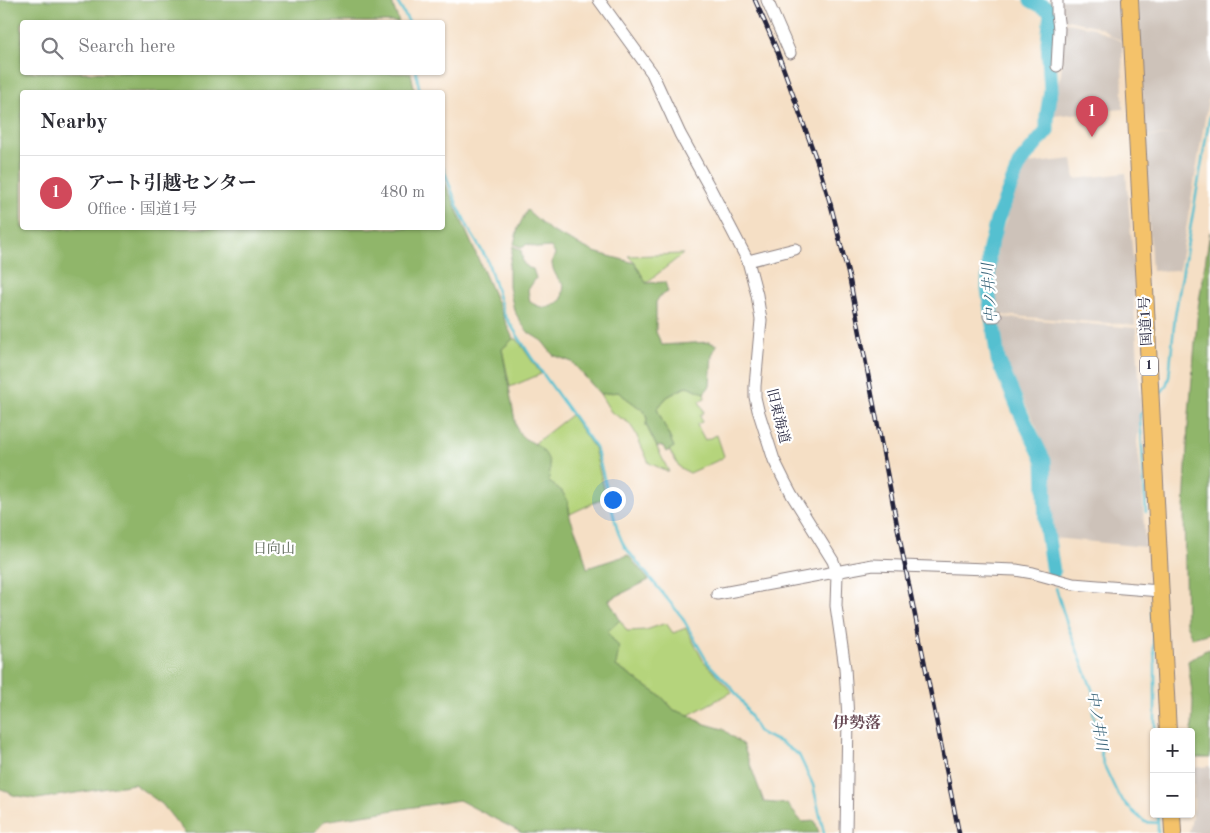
<!DOCTYPE html>
<meta charset="utf-8">
<style>
:root{--surface:#fff;--page:#f2f2f3;--text:#2b2b33;--muted:#7c7c81;--line:#e1e1e2;--accent:#d1495b}
body{margin:0;font-family:"Old Standard TT","Noto Serif JP",serif;background:var(--page);color:var(--text)}
.controls{position:absolute;right:15px;bottom:15px;display:grid;overflow:hidden;border-radius:5px;box-shadow:0 1px 4px #0004}
.controls button{width:45px;height:45px;display:grid;place-items:center;padding:0;border:0;border-bottom:1px solid var(--line);background:var(--surface);color:var(--text);font:25px sans-serif}
.you{position:absolute;left:612px;top:499px;width:18px;height:18px;margin:-12px;border:4px solid #fff;border-radius:50%;background:#1a73e8;box-shadow:0 0 0 8px #1a73e833}
.badge{display:grid;place-items:center;width:32px;height:32px;border-radius:50%;background:var(--accent);color:#fff;font-size:16px;font-weight:700}
.pin{position:absolute;translate:-50% -41px;filter:drop-shadow(0 1px 2px #0008)}
.pin::after{content:'';position:absolute;top:26px;width:18px;height:15px;background:inherit;clip-path:polygon(0 0,100% 0,50% 100%)}
.list{margin:0;padding:0;list-style:none}
h2{display:flex;justify-content:space-between;align-items:center;height:65px;margin:0;padding:0 20px;font-size:21px}
h2 small{font-size:16px;font-weight:400;color:var(--muted)}
.list li{display:grid;grid-template-columns:32px 1fr auto;gap:15px;align-items:center;box-sizing:border-box;height:75px;padding:0 20px;border-top:1px solid var(--line)}
.list b{display:block;font-size:19px;white-space:nowrap}
.list p{margin:0;font-size:16px;white-space:nowrap;color:var(--muted)}
.list em{font-size:16px;font-style:normal;color:var(--muted)}
.icon{flex:none;width:28px;height:28px;fill:none;stroke:currentColor;stroke-width:2;stroke-linecap:round;stroke-linejoin:round}
.map{position:relative;flex:none;width:1210px;height:833px;overflow:hidden}
.search{position:absolute;background:var(--surface);box-shadow:0 1px 4px #0004;left:20px;top:20px;width:425px;height:55px;display:flex;align-items:center;gap:12px;box-sizing:border-box;padding:0 18px;border-radius:5px;color:var(--muted);font-size:19px}
.panel{position:absolute;background:var(--surface);box-shadow:0 1px 4px #0004;left:20px;top:90px;width:425px;height:140px;border-radius:5px}
.map>svg:first-child{display:block}
</style>
<div class="map">
<svg width="1210" height="833" viewBox="0 0 1210 833">
<rect width="100%" height="100%" fill="#fff"/>
<filter id="ink" filterUnits="userSpaceOnUse"><feTurbulence type="fractalNoise" baseFrequency=".02" numOctaves="2"/><feDisplacementMap in="SourceGraphic" scale="10" xChannelSelector="R" yChannelSelector="G"/><feConvolveMatrix kernelMatrix="1 2 1 2 8 2 1 2 1" color-interpolation-filters="sRGB"/></filter>
<filter id="wash" filterUnits="userSpaceOnUse"><feTurbulence type="fractalNoise" baseFrequency=".0096" numOctaves="4" result="noise"/><feDisplacementMap in="SourceGraphic" scale="20" xChannelSelector="R" yChannelSelector="G"/><feGaussianBlur stdDeviation="1.12" result="paint"/><feColorMatrix in="noise" values="0 0 0 0 0 0 0 0 0 0 0 0 0 0 0 0 0 1.4 0 .05"/><feComposite in="paint" operator="in"/></filter>
<g filter="url(#wash)">
<rect width="100%" height="100%" fill="#f5dfc5"/>
<g fill="#cdc2b9">
<polygon points="1061,0 1121,0 1123,41 1111,36 1103,29 1095,26 1062,19"/>
<polygon points="1137,0 1210,0 1210,89 1179,270 1152,271 1144,137 1174,135 1145,136"/>
<polygon points="1064,22 1094,28 1122,42 1123,109 1053,116 1056,90 1061,74"/>
<polygon points="1072,159 1075,179 1126,173 1133,260 1135,325 1000,315 994,287 998,241 1007,218 1006,217 1020,175 1027,164"/>
<polygon points="1000,317 1136,328 1141,408 1137,442 1142,484 1145,547 1054,538 1051,466 1038,430 1007,365 1003,348"/>
<polygon points="1210,766 1210,833 1189,833 1194,807 1194,768"/>
</g>
<g fill="#b5d47b" stroke="#6c7b5b">
<polygon points="683,254 646,283 635,263 628,256"/>
<polygon points="513,339 517,339 541,374 510,387 502,349"/>
<polygon points="688,386 704,393 705,398 699,401 704,412 700,415 702,422 697,424 698,427 705,440 717,435 724,456 721,459 690,473 680,468 669,450 674,447 657,409 667,397"/>
<polygon points="618,392 645,412 647,419 646,425 669,472 649,463 635,432 629,423 611,412 600,394"/>
<polygon points="571,415 594,448 606,497 570,514 568,502 547,481 535,443"/>
<polygon points="620,620 627,631 646,630 666,623 673,633 686,628 703,660 732,692 689,715 674,710 662,697 616,666 606,632"/>
</g>
<g fill="#90b66b" stroke="#596c53">
<path d="M0,0H391L399,22H22V72L411,73L415,92H22V228H442L443,178L513,339L502,349L516,426C518,429 519,434 522,436C525,440 531,441 535,444C549,453 553,467 548,481L562,491L568,502L570,517L581,545L587,568L628,555L649,580L609,600L620,620L607,632L619,647L616,666L662,697L674,710L689,715L702,723L723,729L743,745L764,802L787,804L802,822L815,821L819,833H522L459,800L324,821L314,833H185L162,804L134,784L37,799L13,795L0,788Z"/>
<path d="M527,210L551,231L594,252L635,263L646,283L665,282L668,292L660,296L656,302V332L662,345L709,342L717,345L712,355L710,386L704,393L687,386L667,397L657,409L674,447L666,452L663,446L657,447L646,425L647,419L645,412L618,392L600,394L572,362L553,355L542,341L529,333L521,323L514,310L509,287V267L513,246L521,250L523,263L529,268L533,269L536,278L528,290L530,302C544,310 550,309 562,299L564,285C559,282 552,270 552,263C552,261 554,256 555,254L551,247L538,248L527,244L522,248L514,244L518,228Z"/>
<polygon points="1210,232 1210,633 1192,638 1186,624 1184,511 1188,426 1198,308"/>
<polygon points="1210,649 1210,758 1191,758 1193,701 1188,661 1204,651"/>
</g>
<g fill="none" stroke-linecap="round" stroke-linejoin="round">
<g stroke="#55c0d0" stroke-width="2.5">
<polyline points="396,0 409,22"/>
<polyline points="416,72 420,92"/>
<polyline points="442,165 457,205 471,233 487,259 504,314 531,357 596,448 618,532 624,546 682,617 708,663 731,687 743,703 758,731 764,735 780,742 799,755 813,785 824,833"/>
<polyline points="1157,398 1166,386 1169,377 1175,316 1210,115"/>
<polyline points="1143,411 1140,415 1146,512"/>
<polyline points="1056,588 1066,621 1095,697 1093,712 1103,763 1118,795 1131,810 1145,822 1158,823 1158,833"/>
<polyline points="1151,606 1155,666 1155,732"/>
<polyline points="1153,786 1154,783"/>
<polyline points="1153,800 1154,801"/>
<polyline points="1158,814 1158,823"/>
</g>
<polyline stroke="#55c0d0" stroke-width="15" points="1031,0 1048,9 1051,13 1048,42 1051,90 1047,116 1047,131 1020,163 997,220 989,252 988,289 998,360 1021,414 1044,461 1046,526 1053,572"/>
</g>
</g>
<g filter="url(#ink)">
<g fill="none" stroke-linecap="round" stroke-linejoin="round">
<defs>
<g id="minor">
<polyline points="599,0 652,73 680,134 711,190 748,261 757,295 761,320 755,386 755,397 758,410 774,460 784,480 792,495 833,561 837,573 836,606 845,668 848,718 846,833"/>
<polyline points="767,0 790,53"/>
<polyline points="1057,66 1059,29 1057,14 1057,0"/>
<polyline points="748,261 795,249"/>
<polyline points="989,316 996,316"/>
<polyline points="717,594 873,565 1016,570 1033,573 1073,584 1160,591"/>
</g>
<g id="highway">
<polyline points="1130,0 1168,732"/>
<polyline points="1172,814 1173,833"/>
</g>
</defs>
<use href="#minor" stroke="#8c8080" stroke-width="13"/>
<use href="#highway" stroke="#8c8080" stroke-width="18"/>
<use href="#minor" stroke="#fff" stroke-width="11"/>
<use href="#highway" stroke="#f4c26a" stroke-width="16"/>
<defs>
<polyline id="rail" points="755,0 776,48 818,164 831,206 850,281 905,566 959,833"/>
</defs>
<use href="#rail" stroke="#22223b" stroke-width="4.5"/>
<use href="#rail" stroke="#fff" stroke-width="2.5" stroke-dasharray="8" stroke-linecap="butt"/>
</g>
</g>
<g text-anchor="middle" dominant-baseline="central" stroke-width="4.5" stroke-linejoin="round" paint-order="stroke">
<rect fill="#fff" stroke="#646476" stroke-width="1" x="1140" y="356.5" width="18" height="19" rx="4"/>
<g font-size="12" font-weight="bold" fill="#22223b">
<text x="1149" y="366">1</text>
</g>
<g font-size="14" fill="#22223b" stroke="#fff">
<text transform="translate(1146 321) rotate(-93)">国道1号</text>
<text transform="translate(778 416) rotate(76)">旧東海道</text>
</g>
<g font-size="14" fill="#556051" stroke="#fff">
<text x="274" y="549">日向山</text>
</g>
<g font-size="15" font-style="italic" fill="#366177" stroke="#fff">
<text transform="translate(991 293) rotate(-94)">中ノ井川</text>
<text transform="translate(1096 721) rotate(81)">中ノ井川</text>
</g>
<g font-size="16" font-weight="bold" fill="#684b56" stroke="#fff">
<text x="857" y="724">伊勢落</text>
</g>
</g>
</svg>
<div class="controls">
<button>+</button>
<button>−</button>
</div>
<div class="you"></div>
<div class="pin badge" style="left:1092px;top:137px">1</div>
<div class="search"><svg class="icon" aria-label="search" viewBox="0 0 24 24"><circle cx="10" cy="10" r="6"/><path d="M15 15l6 6"/></svg>Search here</div>
<section class="panel">
<h2>Nearby<small></small></h2>
<ul class="list">
<li><span class="badge">1</span><div><b>アート引越センター</b><p>Office · 国道1号</p></div><em>480 m</em></li>
</ul>
</section>
</div>
